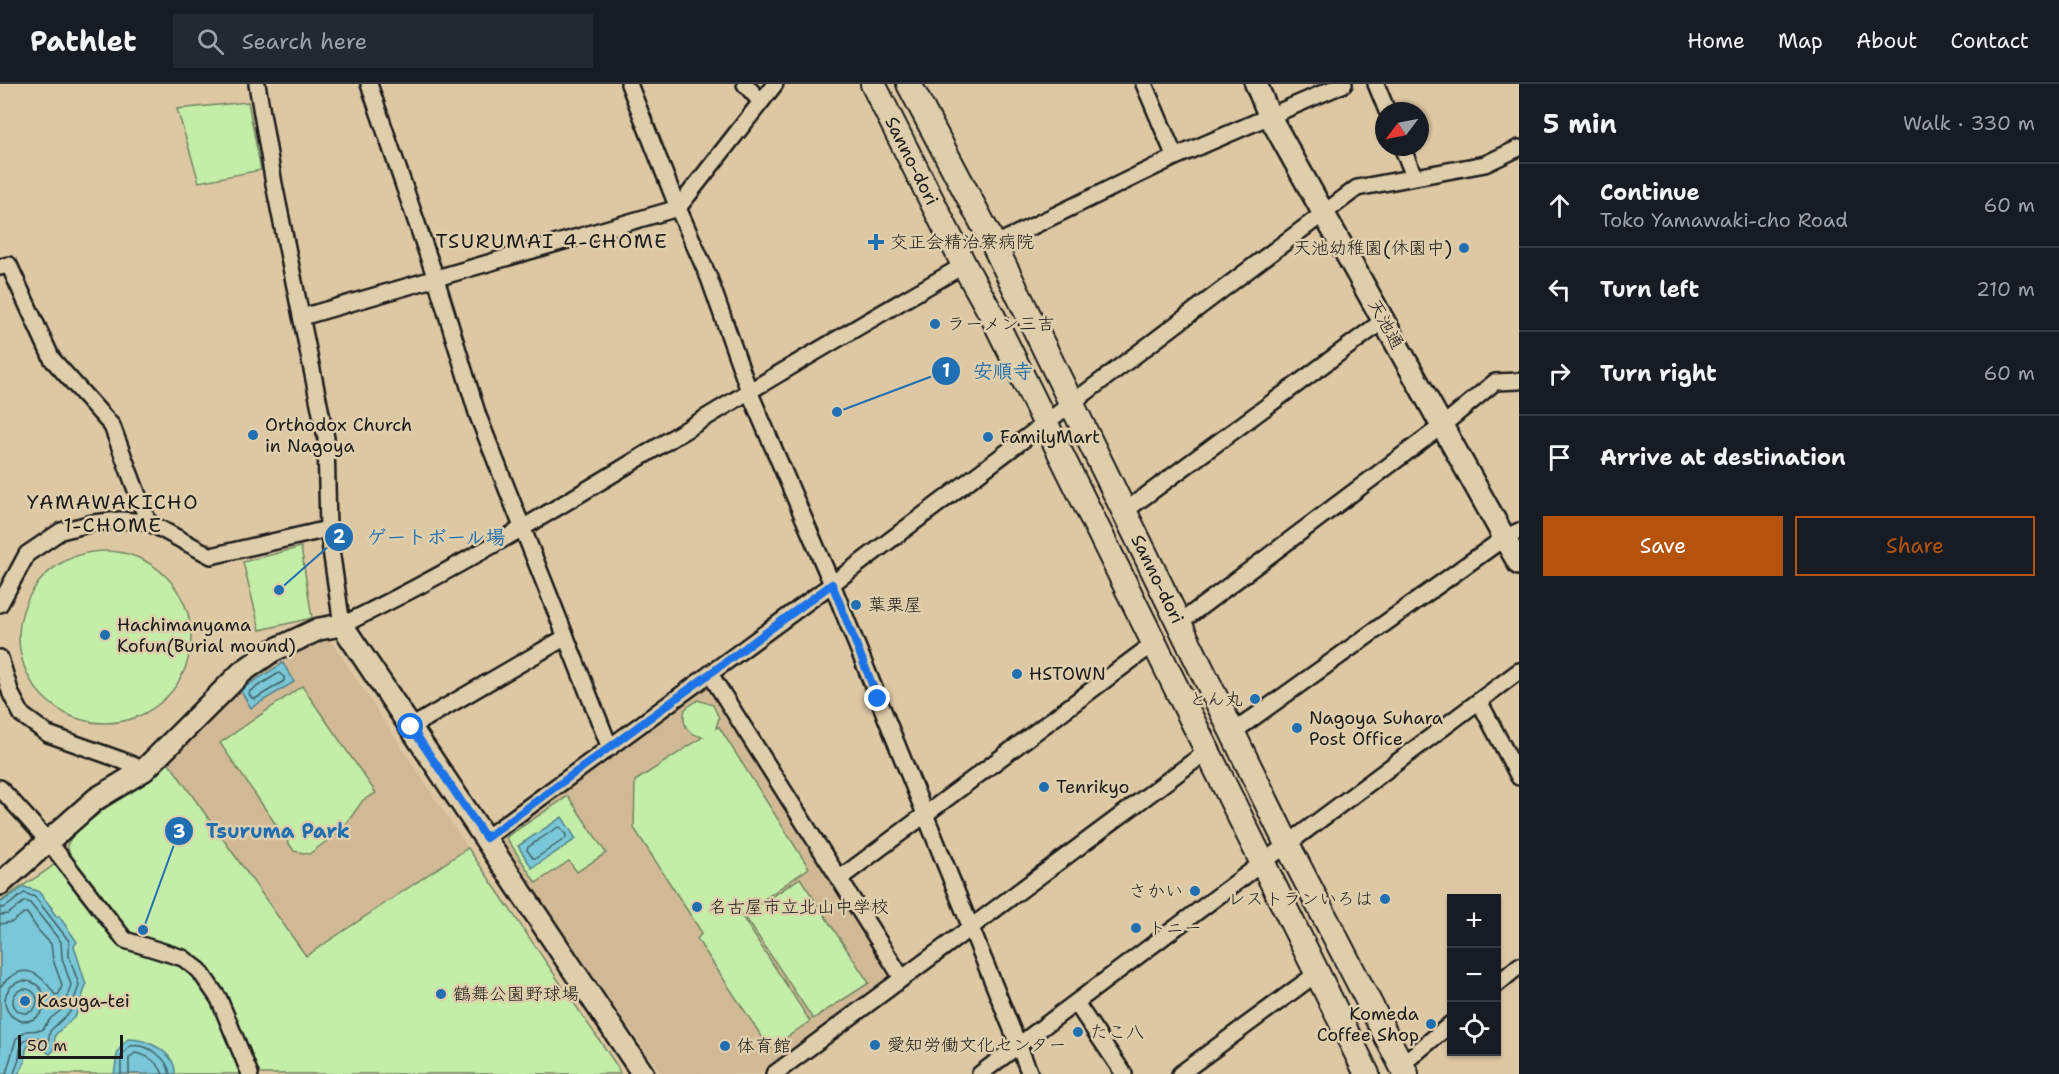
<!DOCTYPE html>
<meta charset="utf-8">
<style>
:root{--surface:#171b24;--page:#242831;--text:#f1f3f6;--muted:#9ea1a6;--line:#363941;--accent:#b45309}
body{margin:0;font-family:"Shantell Sans","Klee One",sans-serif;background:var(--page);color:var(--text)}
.controls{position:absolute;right:18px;bottom:18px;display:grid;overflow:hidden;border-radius:0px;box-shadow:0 2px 4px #0004}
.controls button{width:54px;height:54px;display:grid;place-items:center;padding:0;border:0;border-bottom:2px solid var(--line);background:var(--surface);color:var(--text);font:30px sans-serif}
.compass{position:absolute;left:1375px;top:18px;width:54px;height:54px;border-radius:50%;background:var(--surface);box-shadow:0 2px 4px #0004;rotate:238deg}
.scale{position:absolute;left:18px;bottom:15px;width:105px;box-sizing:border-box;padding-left:6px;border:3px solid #1c1c1c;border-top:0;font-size:16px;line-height:21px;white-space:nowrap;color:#1c1c1c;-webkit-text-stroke:4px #dfceab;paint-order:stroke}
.stop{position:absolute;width:18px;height:18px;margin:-14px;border:4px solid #1a73e8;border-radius:50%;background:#fff}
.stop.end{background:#1a73e8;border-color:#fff;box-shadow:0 2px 6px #0008}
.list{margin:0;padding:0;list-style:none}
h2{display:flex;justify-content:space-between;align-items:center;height:78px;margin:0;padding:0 24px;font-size:26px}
h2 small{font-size:20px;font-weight:400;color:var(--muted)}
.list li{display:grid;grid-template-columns:39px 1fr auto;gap:18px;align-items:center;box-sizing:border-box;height:84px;padding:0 24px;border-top:2px solid var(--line)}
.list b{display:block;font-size:22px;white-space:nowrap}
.list p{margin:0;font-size:20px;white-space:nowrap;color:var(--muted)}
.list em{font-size:20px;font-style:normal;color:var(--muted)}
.actions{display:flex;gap:12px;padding:18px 24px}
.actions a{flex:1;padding:14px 0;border:2px solid var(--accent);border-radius:0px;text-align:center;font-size:21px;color:var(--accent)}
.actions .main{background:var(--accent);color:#fff}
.icon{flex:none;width:33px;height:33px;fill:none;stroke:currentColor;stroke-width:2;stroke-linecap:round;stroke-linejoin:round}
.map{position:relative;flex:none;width:1519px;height:990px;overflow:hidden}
header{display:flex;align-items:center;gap:36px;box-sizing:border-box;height:84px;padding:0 30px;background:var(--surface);border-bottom:2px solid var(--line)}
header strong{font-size:28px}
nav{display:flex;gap:33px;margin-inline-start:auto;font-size:21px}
.search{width:420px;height:54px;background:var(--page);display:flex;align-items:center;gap:15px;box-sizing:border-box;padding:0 21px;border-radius:0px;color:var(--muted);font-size:22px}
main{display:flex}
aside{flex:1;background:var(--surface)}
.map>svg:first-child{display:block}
</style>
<header>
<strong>Pathlet</strong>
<div class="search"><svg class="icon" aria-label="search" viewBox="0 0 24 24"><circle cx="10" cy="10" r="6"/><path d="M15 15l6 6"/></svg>Search here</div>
<nav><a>Home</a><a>Map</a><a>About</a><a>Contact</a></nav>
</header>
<main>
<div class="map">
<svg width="1519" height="990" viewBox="0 0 1519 990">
<rect width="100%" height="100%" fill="#dec8a4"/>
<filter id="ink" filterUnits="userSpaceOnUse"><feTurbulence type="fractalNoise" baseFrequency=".0167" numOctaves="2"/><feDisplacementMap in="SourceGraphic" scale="12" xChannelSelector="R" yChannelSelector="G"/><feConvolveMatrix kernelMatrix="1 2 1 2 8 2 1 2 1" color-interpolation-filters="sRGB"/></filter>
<g filter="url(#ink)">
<g fill="#d2b996">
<polygon points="327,556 332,558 468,764 306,873 167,676 252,591 286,571"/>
<polygon points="707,605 893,892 759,990 661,990 498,754"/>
</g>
<g fill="#c4eda8" stroke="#708462" stroke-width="1.5">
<polygon points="248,18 261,86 199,98 177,25"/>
<polygon points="301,463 312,534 260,546 243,478"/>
<circle cx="105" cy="553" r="86"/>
<polygon points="302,602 376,709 363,716 342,746 309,770 294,767 220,659"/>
<path d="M698,616L713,621L719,634L716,644L719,643L809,784L741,831L810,937L770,965L697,855L702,849L634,744L635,697L703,653C687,650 681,641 685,625Z"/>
<path d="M167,676L306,872L468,764L617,982L620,990H0V818C22,800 49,789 69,767L67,761L74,749Z"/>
<polygon points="568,712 606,769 577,788 569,777 536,799 506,753"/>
<polygon points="800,794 869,899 813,935 744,831"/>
</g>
<g fill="#79c7d7" stroke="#54838c" stroke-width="1.5">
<polygon points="283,579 294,598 251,624 240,606"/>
<polygon points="562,733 576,755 532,784 518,762"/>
<path d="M24,803L38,807L52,824L51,825L57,833L59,832L77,858L74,862L86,901L76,931L55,951L54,966L50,970L36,960L31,959C24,965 26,969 25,977C24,981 21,986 18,990H0V819Z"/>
<path d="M128,955C147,955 176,968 175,990H114C118,973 113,969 128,955Z"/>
</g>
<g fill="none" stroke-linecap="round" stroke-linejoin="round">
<g stroke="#416067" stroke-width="1.5">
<polygon points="279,589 284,593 284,597 255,615 252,614 249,610 250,607"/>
<polygon points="558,743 561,744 566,751 566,754 536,774 533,774 527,766 528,763"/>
<path d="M0,824L6,823L24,809L35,813L69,857V872L79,901L70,928L50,947L48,959H45L38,954L31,953C20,958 20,964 19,975C18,980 15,985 14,990"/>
<polyline points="0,831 8,830 25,817 30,819 61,858 62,874 71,901 64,924 51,934 42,946 26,947 16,955 6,990"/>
<path d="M0,840L12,838L24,829H27L38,846L51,860L53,876L62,901L59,910L55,911C39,886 22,877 0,903"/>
<circle cx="25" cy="917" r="20"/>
<circle cx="25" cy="917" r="12"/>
<path d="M121,990V972L130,962C147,959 167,973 170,990"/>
<path d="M129,990V974L135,969C147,971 158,978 163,990"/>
</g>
<defs>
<g id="street">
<path d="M257,0L274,100L326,354L328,445L342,541C475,477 599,398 725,322C804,274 884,228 964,181"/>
<polyline points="369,0 436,195 478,332 610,664"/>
<polyline points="629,0 678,124 709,194 749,307 832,500 1030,990"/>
<polyline points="745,0 761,18"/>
<polyline points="1144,0 1175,73"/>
<polyline points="1376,0 1387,27"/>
<polyline points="1402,63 1414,92"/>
<polyline points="994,161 1175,73 1344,0"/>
<polyline points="0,183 9,181 52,275 112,342 148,438"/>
<polyline points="302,233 678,124 775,0"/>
<polyline points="1125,427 1384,236"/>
<polyline points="0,520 27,470 61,447 93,439 120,436 148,438 211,472 328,445"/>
<polyline points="1178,540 1443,341 1495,298 1519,297"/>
<polyline points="0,574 11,610 22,631 48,650 121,676 144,686"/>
<polyline points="710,590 902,894"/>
<polyline points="1479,617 1519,693"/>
<polyline points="411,643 566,553"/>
<polyline points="1232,649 1504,454 1519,447"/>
<polyline points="0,704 49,758 125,856 183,874 199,886 219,915 250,990"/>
<polyline points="486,754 832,500 1357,104 1485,80 1519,64"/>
<polyline points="839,795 1153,560"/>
<polyline points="1496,901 1519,882"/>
<polyline points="1076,919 1124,990"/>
<polyline points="1401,981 1452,939"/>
<polyline points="774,990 1206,668"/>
<polyline points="980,990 1519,587"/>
<polyline points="1180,990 1316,890"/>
</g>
<g id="secondary">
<polyline points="1256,0 1270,33 1519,480"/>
<polyline points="0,800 96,715 144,686 242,588 272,567 319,545 342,541 643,990"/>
</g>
<g id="primary">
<path id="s1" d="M873,0L964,181L993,233L1367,990"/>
<path id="s2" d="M909,0L994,161L1287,760L1406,990"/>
</g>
</defs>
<use href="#street" stroke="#1c1c1c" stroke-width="20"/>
<use href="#secondary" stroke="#1c1c1c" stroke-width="26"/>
<use href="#primary" stroke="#1c1c1c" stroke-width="28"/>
<use href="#street" stroke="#dfceab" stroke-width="15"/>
<use href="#secondary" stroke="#dfceab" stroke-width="21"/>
<use href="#primary" stroke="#dfceab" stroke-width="24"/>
</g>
</g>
<g fill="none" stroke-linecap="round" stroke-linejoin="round" filter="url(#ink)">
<polyline stroke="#1a73e8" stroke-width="8" points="411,643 486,754 832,500 878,615"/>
</g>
<g fill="#1f6fb2" stroke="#dfceab" stroke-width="2">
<path d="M873 149h6v6h6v6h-6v6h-6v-6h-6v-6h6z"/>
<circle cx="1464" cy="164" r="6"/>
<circle cx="935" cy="240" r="6"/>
<circle cx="253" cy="351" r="6"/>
<circle cx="988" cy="353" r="6"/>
<circle cx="856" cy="521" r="6"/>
<circle cx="105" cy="551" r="6"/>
<circle cx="1017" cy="590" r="6"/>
<circle cx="1255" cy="615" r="6"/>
<circle cx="1297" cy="644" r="6"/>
<circle cx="1044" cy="703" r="6"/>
<circle cx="1195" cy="807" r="6"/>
<circle cx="1385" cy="815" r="6"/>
<circle cx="697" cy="823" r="6"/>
<circle cx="1136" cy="844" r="6"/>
<circle cx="441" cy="910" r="6"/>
<circle cx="25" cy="917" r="6"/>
<circle cx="1431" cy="940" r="6"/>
<circle cx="1078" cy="948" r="6"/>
<circle cx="875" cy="961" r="6"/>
<circle cx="725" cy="962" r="6"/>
</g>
<g text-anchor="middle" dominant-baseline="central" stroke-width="5" stroke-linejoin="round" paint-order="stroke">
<g font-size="18" fill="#1c1c1c" stroke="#dfceab">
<text stroke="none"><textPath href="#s1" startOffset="86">Sanno-dori</textPath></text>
<text transform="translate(1386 240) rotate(61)">天池通</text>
<text stroke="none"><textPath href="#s2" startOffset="554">Sanno-dori</textPath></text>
</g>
<g font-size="18" fill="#1c1c1c" stroke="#dfceab" text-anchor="start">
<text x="890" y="158">交正会精治寮病院</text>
<text x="1452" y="164" text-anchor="end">天池幼稚園(休園中)</text>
<text x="947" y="240">ラーメン三吉</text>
<text x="265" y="341">Orthodox Church<tspan x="265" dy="21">in Nagoya</tspan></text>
<text x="1000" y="353">FamilyMart</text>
<text x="868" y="521">葉栗屋</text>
<text x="117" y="541">Hachimanyama<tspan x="117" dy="21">Kofun(Burial mound)</tspan></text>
<text x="1029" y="590">HSTOWN</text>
<text x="1243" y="615" text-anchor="end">とん丸</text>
<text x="1309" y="634">Nagoya Suhara<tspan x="1309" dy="21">Post Office</tspan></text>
<text x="1056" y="703">Tenrikyo</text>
<text x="1183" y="807" text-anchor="end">さかい</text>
<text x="1373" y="815" text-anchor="end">レストランいろは</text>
<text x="709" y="823">名古屋市立北山中学校</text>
<text x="1148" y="844">トニー</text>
<text x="453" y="910">鶴舞公園野球場</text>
<text x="37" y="917">Kasuga-tei</text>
<text x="1419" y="930" text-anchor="end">Komeda<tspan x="1419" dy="21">Coffee Shop</tspan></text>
<text x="1090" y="948">たこ八</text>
<text x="887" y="961">愛知労働文化センター</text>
<text x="737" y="962">体育館</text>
</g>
<g font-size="20" letter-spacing="1.5" fill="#1c1c1c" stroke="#dfceab">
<text x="552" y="157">TSURUMAI 4-CHOME</text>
<text x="113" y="418">YAMAWAKICHO<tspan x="113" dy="23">1-CHOME</tspan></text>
</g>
</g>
<path fill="none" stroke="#1f6fb2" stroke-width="2" d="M837 328L946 287M279 506L339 453M143 846L179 747"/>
<g fill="#1f6fb2" stroke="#dfceab" stroke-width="2">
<circle cx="837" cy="328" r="6"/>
<circle cx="279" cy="506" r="6"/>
<circle cx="143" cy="846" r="6"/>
<circle cx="946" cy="287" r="15"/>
<circle cx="339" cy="453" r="15"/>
<circle cx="179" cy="747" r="15"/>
</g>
<g font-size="18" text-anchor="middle" font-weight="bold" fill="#fff">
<text x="946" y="293">1</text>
<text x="339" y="459">2</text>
<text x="179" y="754">3</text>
</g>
<g font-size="20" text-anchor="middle" font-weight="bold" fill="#1f6fb2" stroke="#dfceab" stroke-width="5" stroke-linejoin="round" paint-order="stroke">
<text x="1003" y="294">安順寺</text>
<text x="436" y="460">ゲートボール場</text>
<text x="278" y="754">Tsuruma Park</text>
</g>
</svg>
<div class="controls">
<button>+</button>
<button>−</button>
<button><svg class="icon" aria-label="locate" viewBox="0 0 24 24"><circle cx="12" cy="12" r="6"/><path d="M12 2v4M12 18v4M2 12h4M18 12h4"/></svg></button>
</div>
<svg class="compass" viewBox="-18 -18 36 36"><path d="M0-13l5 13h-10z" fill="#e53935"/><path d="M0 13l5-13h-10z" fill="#9ea1a6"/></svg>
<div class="scale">50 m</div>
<div class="stop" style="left:411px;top:643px"></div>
<div class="stop end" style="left:878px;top:615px"></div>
</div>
<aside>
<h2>5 min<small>Walk · 330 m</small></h2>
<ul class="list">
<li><svg class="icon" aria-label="ahead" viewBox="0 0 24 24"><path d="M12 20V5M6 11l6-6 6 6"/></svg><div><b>Continue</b><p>Toko Yamawaki-cho Road</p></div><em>60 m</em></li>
<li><svg class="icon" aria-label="left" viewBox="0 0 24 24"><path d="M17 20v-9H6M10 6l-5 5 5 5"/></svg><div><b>Turn left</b></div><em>210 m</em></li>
<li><svg class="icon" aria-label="right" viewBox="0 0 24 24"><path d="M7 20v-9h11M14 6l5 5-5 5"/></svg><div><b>Turn right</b></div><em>60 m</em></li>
<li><svg class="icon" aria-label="arrive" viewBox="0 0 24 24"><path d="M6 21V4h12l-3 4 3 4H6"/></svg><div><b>Arrive at destination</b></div></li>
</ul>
<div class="actions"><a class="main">Save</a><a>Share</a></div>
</aside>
</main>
